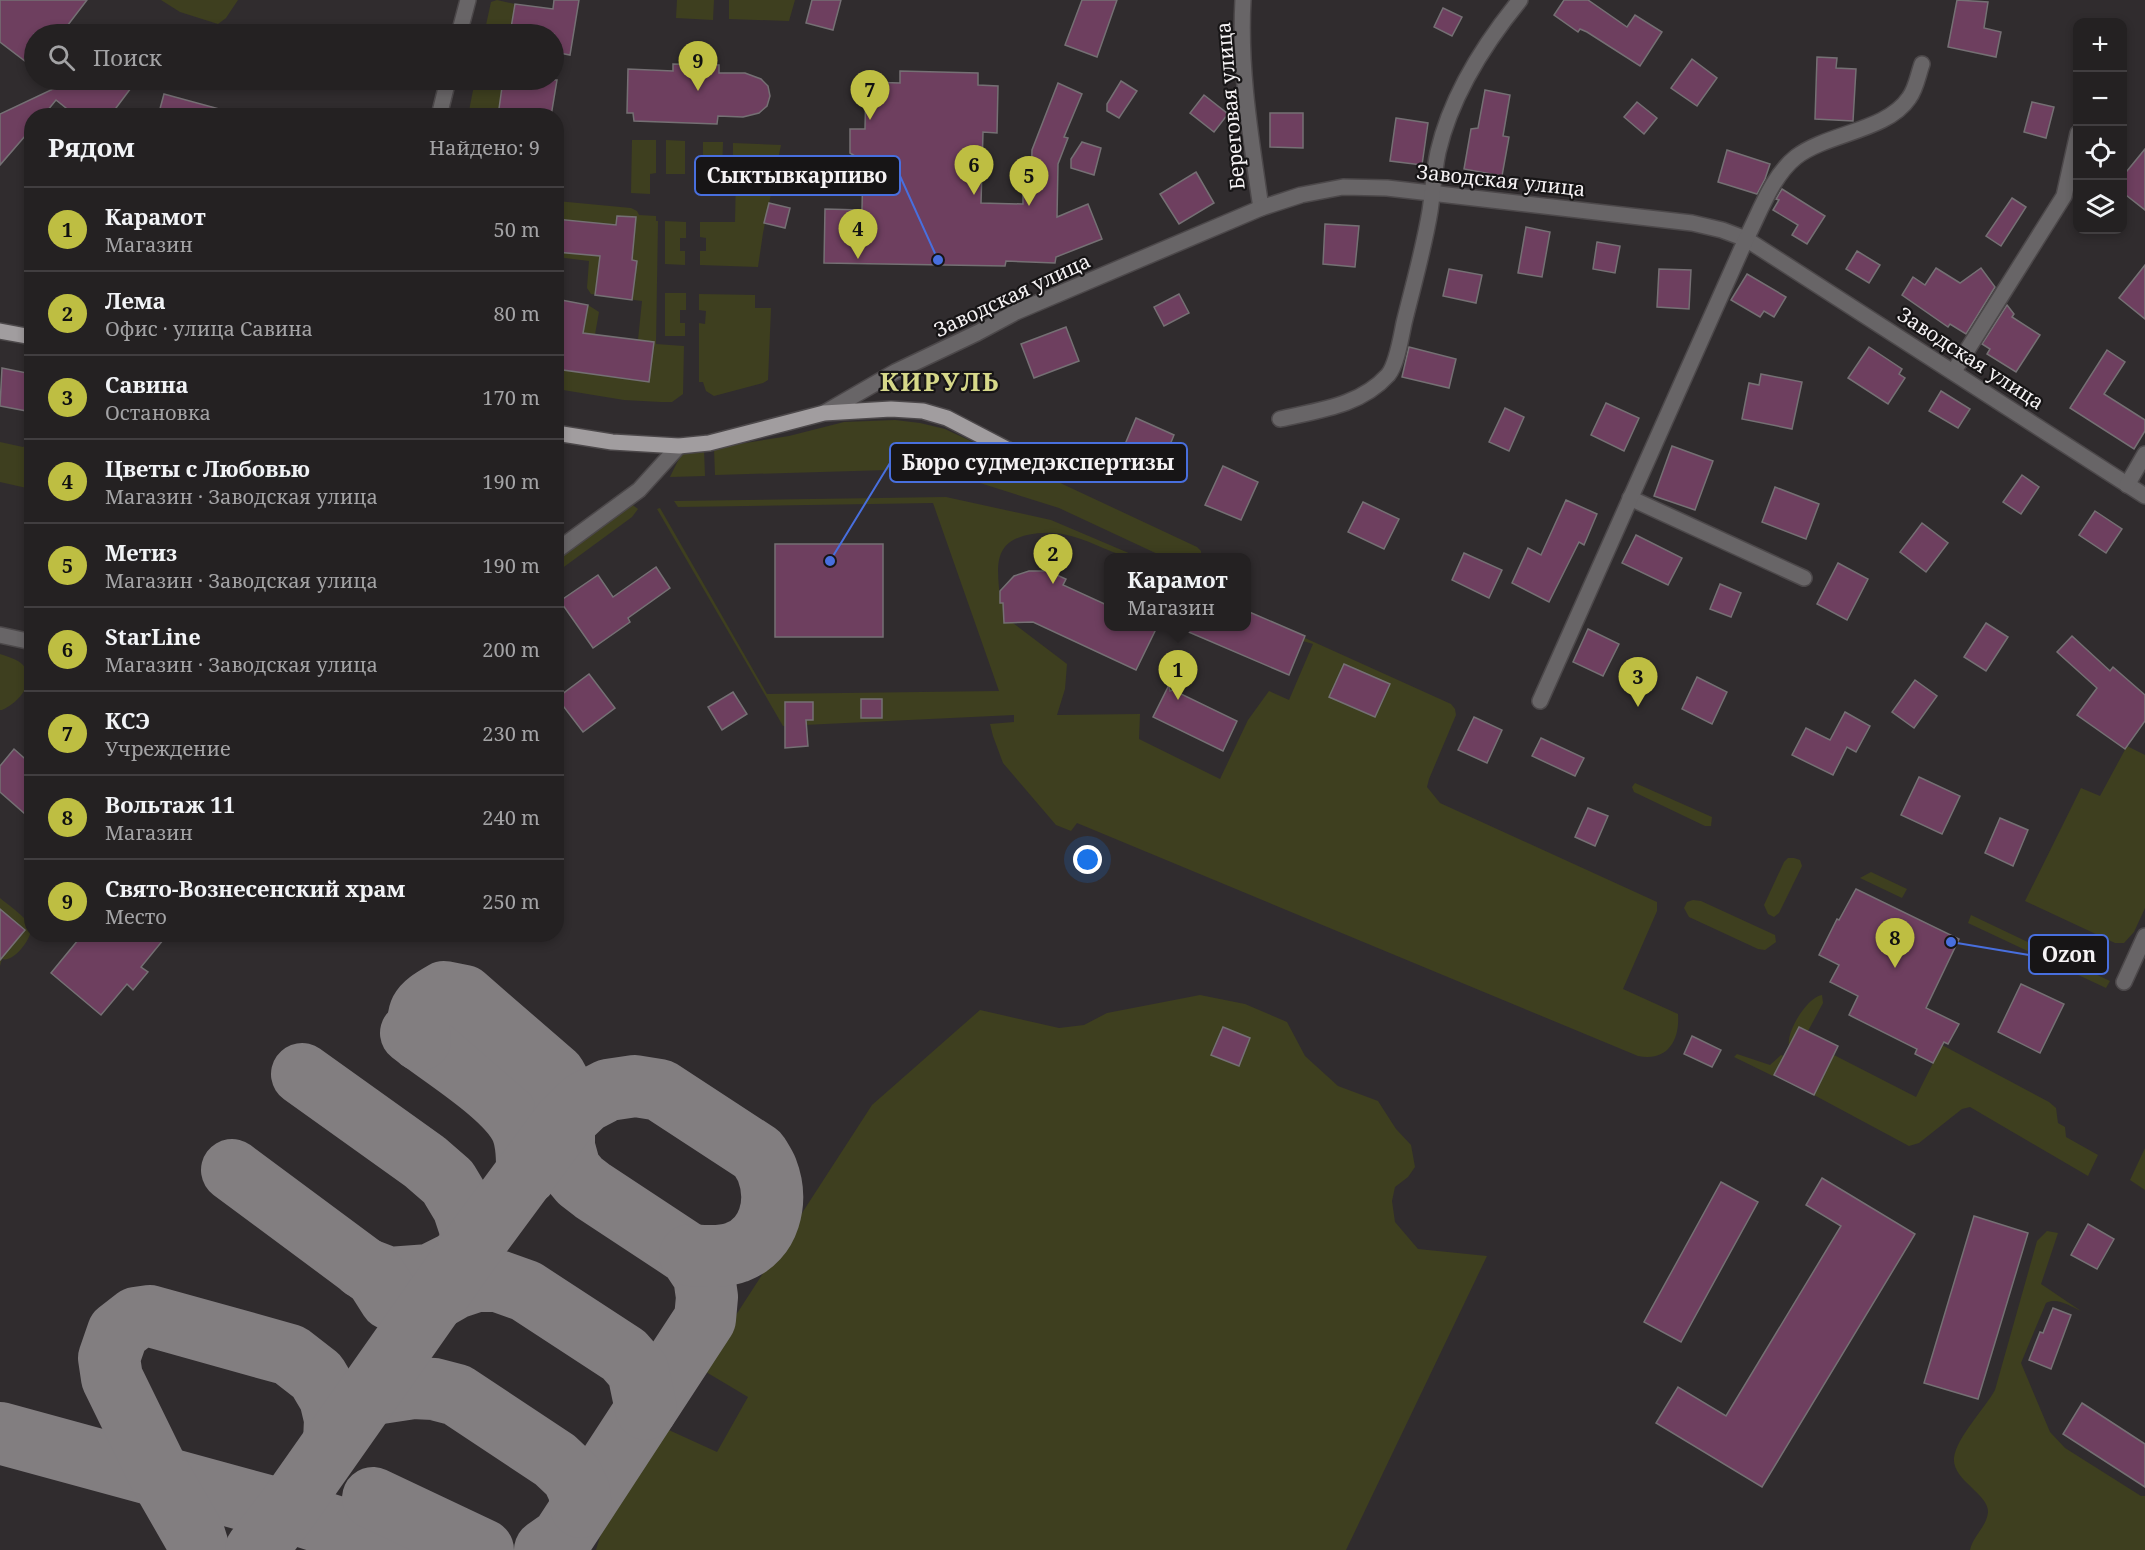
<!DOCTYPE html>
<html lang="ru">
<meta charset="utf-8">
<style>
:root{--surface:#242122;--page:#2c292a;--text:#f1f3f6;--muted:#a3a3a5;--line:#413e40;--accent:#bebe42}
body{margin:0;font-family:"Noto Serif",serif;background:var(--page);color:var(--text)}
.controls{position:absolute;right:18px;top:18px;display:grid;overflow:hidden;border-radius:12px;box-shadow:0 3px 9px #0003}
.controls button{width:54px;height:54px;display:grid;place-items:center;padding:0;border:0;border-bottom:2px solid var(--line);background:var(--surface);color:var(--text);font:30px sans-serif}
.you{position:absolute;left:1088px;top:860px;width:21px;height:21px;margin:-15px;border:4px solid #fff;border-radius:50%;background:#1a73e8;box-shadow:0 0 0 9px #1a73e833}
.badge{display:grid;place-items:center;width:39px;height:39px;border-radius:50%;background:var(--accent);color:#111;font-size:20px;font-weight:700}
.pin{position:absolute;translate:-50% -50px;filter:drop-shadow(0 2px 3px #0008)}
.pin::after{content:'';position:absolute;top:32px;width:21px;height:18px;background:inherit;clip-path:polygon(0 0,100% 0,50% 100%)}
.popup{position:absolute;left:1104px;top:553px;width:147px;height:78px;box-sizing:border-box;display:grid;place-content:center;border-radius:12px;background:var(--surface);filter:drop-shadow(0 2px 4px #0005);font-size:20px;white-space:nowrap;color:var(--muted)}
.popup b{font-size:22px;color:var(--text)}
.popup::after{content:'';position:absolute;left:50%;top:100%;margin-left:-12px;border:12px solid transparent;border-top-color:var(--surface)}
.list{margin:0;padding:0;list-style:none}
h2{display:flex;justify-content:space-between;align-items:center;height:78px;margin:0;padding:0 24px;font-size:26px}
h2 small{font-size:20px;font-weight:400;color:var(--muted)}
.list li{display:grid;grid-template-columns:39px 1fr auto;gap:18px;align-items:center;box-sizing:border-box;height:84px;padding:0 24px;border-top:2px solid var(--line)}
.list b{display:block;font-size:22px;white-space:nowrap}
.list p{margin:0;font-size:20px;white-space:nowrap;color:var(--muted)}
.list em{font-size:20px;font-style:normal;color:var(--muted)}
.icon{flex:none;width:33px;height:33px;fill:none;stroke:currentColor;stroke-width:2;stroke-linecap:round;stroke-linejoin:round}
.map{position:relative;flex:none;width:2145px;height:1550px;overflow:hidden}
.search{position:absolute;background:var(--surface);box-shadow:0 3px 9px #0003;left:24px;top:24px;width:540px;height:66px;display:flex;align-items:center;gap:15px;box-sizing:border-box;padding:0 21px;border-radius:33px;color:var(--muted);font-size:22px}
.panel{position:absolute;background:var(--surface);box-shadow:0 3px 9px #0003;left:24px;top:108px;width:540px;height:834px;border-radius:24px}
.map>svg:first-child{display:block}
</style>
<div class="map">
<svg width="2145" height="1550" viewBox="0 0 2145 1550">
<rect width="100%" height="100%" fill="#302c2e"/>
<g fill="#3e3f1f">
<polygon points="161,0 238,0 226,18 218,24 180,12"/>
<polygon points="497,0 515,4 510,34 484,34 491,2"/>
<polygon points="677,0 714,0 713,20 676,18"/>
<polygon points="729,0 795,0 789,21 729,19"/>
<polygon points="475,80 503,80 498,115 468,116"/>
<polygon points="632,140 656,140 656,173 650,174 650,194 631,193"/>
<polygon points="666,140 685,141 685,174 666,174"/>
<polygon points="703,142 723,142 722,175 703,175"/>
<polygon points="733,143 781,145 763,233 758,267 700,265 700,251 706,251 706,238 700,237 700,222 735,222 736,175 733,175"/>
<polygon points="557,201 631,208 637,211 639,215 656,216 656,221 658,221 656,344 684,346 683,394 672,402 661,402 624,400 557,389 556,369 576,372 588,305 599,312 591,357 609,362 607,376 649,382 654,343 638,340 642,301 591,294 587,288 589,261 557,257"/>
<polygon points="665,221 686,222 686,238 680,238 680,251 685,251 685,265 665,264"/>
<polygon points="665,293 686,293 686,310 680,310 680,323 685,323 685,336 665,336"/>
<polygon points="699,294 755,295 755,308 771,308 768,380 763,383 714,396 706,391 703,382 699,382 699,323 705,324 706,311 699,310"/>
<polygon points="895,420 920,423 945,429 1197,547 1201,551 1201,556 1164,557 1059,508 964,478 922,469 715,475 714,448 789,436 844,422"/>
<polygon points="0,442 23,447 31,442 31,489 0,482"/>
<path d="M704,449L705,476L670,477C681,456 679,451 704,449Z"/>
<path d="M946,497L1051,520L1138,557C1124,557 1115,553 1103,548C1076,536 1056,529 1027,535C989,544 999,573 1000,603H1003L1004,623H1013L1067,664L1065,689L1057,715L1140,714L1139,739L1220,779L1248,720L1269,691L1289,700L1313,644L1303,641L1305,638L1451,704L1455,709L1456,715L1429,779L1427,787L1440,803L1657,902V911L1623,989L1678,1014C1680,1041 1667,1062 1638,1056L1077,823L1071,831L1056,825L1003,763L993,736L990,724L1014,722V715L783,726L657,509L660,508L767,694L999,691L933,503L678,507L674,501Z"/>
<polygon points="630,503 638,509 632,517 557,572 556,558"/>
<path d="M0,654C6,656 13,658 18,661C42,677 19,703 2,710H0Z"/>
<polygon points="2127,746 2145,755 2145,908 2134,932 2124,943 2115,943 2025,901 2081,788 2100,796"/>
<polygon points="1635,783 1712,817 1711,826 1705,826 1634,792 1632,787"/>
<polygon points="1788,858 1794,858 1800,860 1802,866 1779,913 1774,917 1768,914 1764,905 1784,862"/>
<polygon points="1871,872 1907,889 1902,898 1860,878"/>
<path d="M0,898C7,904 29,919 31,928C32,939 13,963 2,959L0,966Z"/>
<polygon points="1693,900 1701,901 1775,935 1776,942 1765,950 1758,949 1689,917 1684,908 1687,902"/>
<polygon points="1971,915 2110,981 2106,988 1968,923"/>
<path d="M1200,995L1245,1004L1287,1022L1305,1056L1338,1086L1378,1101L1396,1129L1411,1145L1415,1167L1408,1177L1395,1187L1392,1201L1395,1222L1418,1249L1487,1256L1346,1550H596C607,1509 639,1464 660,1426L717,1452L748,1397L701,1369L872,1105L980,1010L1059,1028L1084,1025L1107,1013Z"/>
<path d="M1822,995L1823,1003L1808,1031L1799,1027L1789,1046C1786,1032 1807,997 1822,995Z"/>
<polygon points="1942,1045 2049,1102 2056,1108 2058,1123 2065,1127 2066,1137 2098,1155 2088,1176 1970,1107 1962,1109 1919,1143 1909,1146 1814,1095 1834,1055 1916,1097"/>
<polygon points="1737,1054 1770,1065 1781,1055 1784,1056 1773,1076 1734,1057"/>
<polygon points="2145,1148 2145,1190 2130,1180"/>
<path d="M2047,1231L2058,1233L2041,1284L2081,1311C2070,1306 2057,1297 2046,1303L2021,1363L2050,1432L2065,1448L2141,1496H2145V1550H1970C1973,1536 1987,1526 1988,1512C1989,1494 1952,1480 1954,1458C1956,1438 1986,1407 1995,1390L2037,1241Z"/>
</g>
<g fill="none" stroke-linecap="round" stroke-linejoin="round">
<g stroke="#827e80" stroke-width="62">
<path d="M411,1033C441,1056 501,1093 519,1124C528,1139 527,1157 527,1174"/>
<path d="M420,1040C416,1010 418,1007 444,992L464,996L555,1075L566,1095L564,1122V1147L570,1169L580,1181L593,1191L690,1255L704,1276L707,1297L705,1319L562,1538L545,1550"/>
<polyline points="302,1074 425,1162 448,1182 463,1207 470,1228 471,1248 456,1262 430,1275 389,1278 363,1268"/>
<polyline points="232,1170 376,1277 390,1299"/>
<polyline points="434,1300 455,1288 476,1281 498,1281 526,1291 624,1355 638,1371 646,1409"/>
<polyline points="367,1395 413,1388 434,1389 457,1395 555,1460 572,1476 579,1491 581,1507"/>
<polyline points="0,1433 286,1511 409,1550"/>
<polyline points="373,1498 483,1550"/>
<polyline points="199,1550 195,1537 160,1476 112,1378 109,1358 118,1332 136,1318 150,1316 290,1355 317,1376 330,1398 335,1419 334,1442"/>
<path d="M256,1550L286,1511L471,1248L564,1122L585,1102L608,1090L635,1086L660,1090L758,1154C761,1159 765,1165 767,1170C779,1201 770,1240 737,1252C722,1258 706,1256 690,1255"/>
</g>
</g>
<g fill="#6e3f5f" stroke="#757074" stroke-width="1.5">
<polygon points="0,0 87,0 61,34 34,34 34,68 0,42"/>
<polygon points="554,0 579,0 570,55 554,52 554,34 510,34 515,4 553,9"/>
<polygon points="812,0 841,0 833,30 806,23"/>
<polygon points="1082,0 1117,0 1097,57 1065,45"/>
<polygon points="1564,0 1588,0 1627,27 1635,15 1662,32 1640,66 1587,32 1580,29 1578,32 1554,15"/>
<polygon points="1957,0 1988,2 1984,28 2001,32 1996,57 1948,47"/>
<polygon points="1443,8 1462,17 1452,36 1434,27"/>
<polygon points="1817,57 1837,58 1836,68 1856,69 1853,121 1815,119"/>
<polygon points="1692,59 1717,78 1697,106 1671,88"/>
<polygon points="673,64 719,65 719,73 745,73 761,79 768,86 770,96 767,106 759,113 743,117 718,116 717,124 634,121 633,113 627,113 628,69 673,71"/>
<polygon points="900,71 978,73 978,85 998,86 997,133 983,132 981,203 1023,204 1023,186 1031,187 1032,150 1058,83 1082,94 1064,137 1068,138 1058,164 1057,217 1088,204 1102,239 1056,257 1055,263 1006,261 1005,266 824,263 825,209 862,210 863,161 850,153 850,129 865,129 866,82 900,83"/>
<polygon points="72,80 137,80 110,116 76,116 56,100 43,116 32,116 32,128 0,165 0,114"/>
<polygon points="503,80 557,80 551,116 498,116"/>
<polygon points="1121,81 1137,91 1119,118 1107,111 1107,104"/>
<polygon points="1485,90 1510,95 1503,136 1509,137 1502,176 1464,169 1471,129 1478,128"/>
<polygon points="164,94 223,110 222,116 158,116"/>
<polygon points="1204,95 1228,114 1214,132 1190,113"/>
<polygon points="1637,102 1657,118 1644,134 1624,117"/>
<polygon points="2032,102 2054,107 2046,138 2024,132"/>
<polygon points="1270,113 1303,113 1303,148 1270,147"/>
<polygon points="1396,118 1428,123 1422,165 1390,161"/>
<polygon points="1082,142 1101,148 1094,175 1071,168 1071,159"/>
<polygon points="2145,149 2145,210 2122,192 2122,177"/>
<polygon points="1727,150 1770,164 1765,179 1757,194 1718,182"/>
<polygon points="1196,172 1214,203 1179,224 1160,194"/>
<polygon points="1782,189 1825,216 1807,244 1792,235 1798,225 1773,210 1779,200 1776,199"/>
<polygon points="2012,198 2026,207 2001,246 1986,236"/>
<polygon points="769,203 790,208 785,228 764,223"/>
<polygon points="617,216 636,217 632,260 637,261 632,300 595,295 600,256 556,252 556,219 616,225"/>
<polygon points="1325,224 1359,226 1355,267 1323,264"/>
<polygon points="1526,227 1550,232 1542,277 1518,273"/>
<polygon points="1597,242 1620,246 1615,273 1593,269"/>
<polygon points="1857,251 1880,265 1869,283 1846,269"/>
<polygon points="2145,265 2145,319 2119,298"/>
<polygon points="1936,268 1960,283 1981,268 1995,287 1966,334 1950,324 1948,327 1902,295 1913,277 1925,285"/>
<polygon points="1449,269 1482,275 1476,303 1443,296"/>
<polygon points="1659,269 1691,270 1689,309 1657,307"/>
<polygon points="1747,274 1786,297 1774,317 1764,311 1760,317 1731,300"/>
<polygon points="1179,294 1189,313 1164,326 1154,307"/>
<polygon points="556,299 588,305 583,333 654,342 649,382 556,369"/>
<polygon points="2007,305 2014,314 2012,317 2040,335 2016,372 1987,354 1990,349 1982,344"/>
<polygon points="1066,327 1079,361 1034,378 1021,344"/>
<polygon points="1409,347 1456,359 1449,388 1402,377"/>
<polygon points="1869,347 1902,369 1899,374 1905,378 1888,404 1848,378"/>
<polygon points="2107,350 2125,362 2104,394 2145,420 2145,431 2134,449 2070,408"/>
<polygon points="2,368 32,374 32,412 0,406"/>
<polygon points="1761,374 1802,382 1792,429 1742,419 1749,383 1759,385"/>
<polygon points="1941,391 1970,409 1958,428 1929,411"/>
<polygon points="1606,403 1639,418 1624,451 1591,435"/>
<polygon points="1505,408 1524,417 1509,451 1489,442"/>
<polygon points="1136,418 1174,435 1157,477 1118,461"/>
<polygon points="1672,446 1713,461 1695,510 1654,496"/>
<polygon points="1223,466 1258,482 1241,520 1205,505"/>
<polygon points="2022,475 2039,487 2021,514 2003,502"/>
<polygon points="1775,487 1819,504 1806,539 1762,522"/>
<polygon points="1566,500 1597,514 1584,545 1579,542 1549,602 1512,583 1528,548 1541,555"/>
<polygon points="1363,502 1399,519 1384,549 1348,532"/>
<polygon points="2095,511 2122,529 2106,553 2079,535"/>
<polygon points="1922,523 1948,543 1926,572 1900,552"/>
<polygon points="1636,535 1682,558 1668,585 1622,563"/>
<rect x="775" y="544" width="108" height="93"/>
<polygon points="1464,553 1502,570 1489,598 1452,580"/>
<polygon points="1838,563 1868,579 1847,620 1817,604"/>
<polygon points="656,567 670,588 628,618 630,622 593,648 560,601 598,575 613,597"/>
<polygon points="1029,571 1048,571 1066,579 1063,585 1109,606 1109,627 1157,627 1136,670 1033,622 1004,623 1003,603 1000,603 1000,591 1014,576"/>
<polygon points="1720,584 1741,593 1731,617 1710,609"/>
<polygon points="1247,611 1305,636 1289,675 1177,627 1247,627"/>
<polygon points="1986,623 2008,637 1986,671 1964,657"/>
<polygon points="1588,629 1619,644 1603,676 1573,662"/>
<polygon points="2072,636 2110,671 2113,667 2145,695 2145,721 2125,749 2077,715 2097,688 2057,652"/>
<polygon points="1344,664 1390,684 1375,717 1329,697"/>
<polygon points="589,674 615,708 583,732 557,698"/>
<polygon points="1697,677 1727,692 1712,724 1682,709"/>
<polygon points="1915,680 1937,696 1914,728 1892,712"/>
<polygon points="1169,685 1170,691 1173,690 1237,721 1223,751 1153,717"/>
<polygon points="733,692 747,714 722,730 708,707"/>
<rect x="861" y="699" width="21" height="19"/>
<polygon points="785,702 813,702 813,720 806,720 808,746 785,748"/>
<polygon points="1845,712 1870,726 1856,752 1847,747 1833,775 1792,755 1806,728 1830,740"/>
<polygon points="1474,717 1502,730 1487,763 1458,750"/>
<polygon points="1541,738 1584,758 1575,776 1532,756"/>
<polygon points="14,749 32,765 32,820 0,792 0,766"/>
<polygon points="1919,777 1960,796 1942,834 1901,815"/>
<polygon points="1588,808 1608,816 1595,846 1575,837"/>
<polygon points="2000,818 2028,830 2013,866 1985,853"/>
<polygon points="1856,889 1959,939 1926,1008 1959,1024 1948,1044 1944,1042 1933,1063 1915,1054 1917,1049 1849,1015 1858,996 1830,982 1839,965 1819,955 1837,919 1839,920"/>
<polygon points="0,909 25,930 0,960"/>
<polygon points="83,934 168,934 141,967 148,972 133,990 127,984 101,1015 51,973"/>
<polygon points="2021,984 2064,1004 2040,1053 1998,1032"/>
<polygon points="1223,1027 1250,1038 1239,1066 1211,1055"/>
<polygon points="1799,1027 1838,1046 1814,1095 1774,1075"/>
<polygon points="1692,1036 1721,1050 1712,1067 1684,1054"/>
<polygon points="1822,1178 1915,1234 1762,1487 1656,1423 1678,1387 1726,1416 1841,1226 1806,1205"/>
<polygon points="1721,1182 1758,1202 1681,1342 1644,1322"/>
<polygon points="1974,1216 2028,1233 1978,1399 1924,1383"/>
<polygon points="2088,1224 2114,1239 2097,1269 2071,1255"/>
<polygon points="2053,1308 2071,1315 2051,1369 2029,1360 2040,1332 2043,1333"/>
<polygon points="2082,1403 2145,1444 2145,1487 2063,1434"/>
</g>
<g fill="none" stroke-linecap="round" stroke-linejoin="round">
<defs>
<g id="minor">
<path d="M1243,0C1239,69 1251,139 1261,208"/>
<polyline points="459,34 468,0"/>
<polyline points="439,116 448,80"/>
<polyline points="1954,371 2064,196 2078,133"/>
<polyline points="824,413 895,372 977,333 1016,312 1261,208 1301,195 1343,187 1387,188 1692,223 1722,230 1746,239 2145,496"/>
<path d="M1280,419C1319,410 1360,406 1388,375C1397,364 1401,337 1404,323C1413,286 1424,248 1430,211C1433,191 1434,171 1438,152C1451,96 1484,44 1520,0"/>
<polyline points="2127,485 2145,454"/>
<polyline points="1630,498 1804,578"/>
<polyline points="556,551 639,490 679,446"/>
<polyline points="0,635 32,642"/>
<path d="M1540,701L1746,239C1760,212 1772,176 1796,157C1827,133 1887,131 1909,98C1916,89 1918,75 1922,64"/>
<polyline points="2124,982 2145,936"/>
</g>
<g id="major">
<polyline points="0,331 32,337"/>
<polyline points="556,433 612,442 679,446 709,443 824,413 891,409 923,411 947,418 1047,470"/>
</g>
</defs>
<use href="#minor" stroke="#4c484a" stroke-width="18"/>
<use href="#major" stroke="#4c484a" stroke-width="18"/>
<use href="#minor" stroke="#686567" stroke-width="15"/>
<use href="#major" stroke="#a19d9f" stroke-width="15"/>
</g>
<g text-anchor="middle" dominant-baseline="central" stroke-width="4.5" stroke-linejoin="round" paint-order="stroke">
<g font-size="20" fill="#f5f2f4" stroke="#171516">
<text transform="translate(1230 106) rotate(-95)">Береговая улица</text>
<text transform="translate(1501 180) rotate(6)">Заводская улица</text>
<text transform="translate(1012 295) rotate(-25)">Заводская улица</text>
<text transform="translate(1971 358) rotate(33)">Заводская улица</text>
</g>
<g font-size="26" font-weight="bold" letter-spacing="1.5" fill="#d6d889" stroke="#171516">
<text x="940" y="381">КИРУЛЬ</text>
</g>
</g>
<path fill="none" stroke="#486fde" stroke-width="2" d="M938 260L900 176M830 561L890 463M1951 942L2029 955"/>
<g fill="#486fde" stroke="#171516" stroke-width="2">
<circle cx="938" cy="260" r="6"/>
<circle cx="830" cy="561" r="6"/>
<circle cx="1951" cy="942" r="6"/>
</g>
<g fill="#171516" stroke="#486fde" stroke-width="2">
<rect x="695" y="156" width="205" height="39" rx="6"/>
<rect x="890" y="443" width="297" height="39" rx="6"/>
<rect x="2029" y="935" width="79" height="39" rx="6"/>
</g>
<g font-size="21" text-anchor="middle" font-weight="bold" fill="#f5f2f4">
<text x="797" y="183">Сыктывкарпиво</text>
<text x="1038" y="470">Бюро судмедэкспертизы</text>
<text x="2069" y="962">Ozon</text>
</g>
</svg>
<div class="controls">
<button>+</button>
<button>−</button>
<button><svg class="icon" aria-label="locate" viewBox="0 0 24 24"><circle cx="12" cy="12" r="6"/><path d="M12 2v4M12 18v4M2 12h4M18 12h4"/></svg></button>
<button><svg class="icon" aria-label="layers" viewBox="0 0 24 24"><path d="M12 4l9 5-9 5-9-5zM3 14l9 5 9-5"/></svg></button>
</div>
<div class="you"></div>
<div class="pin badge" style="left:1178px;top:700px">1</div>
<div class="popup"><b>Карамот</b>Магазин</div>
<div class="pin badge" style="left:1053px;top:584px">2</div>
<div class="pin badge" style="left:1638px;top:707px">3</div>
<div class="pin badge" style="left:858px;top:259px">4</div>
<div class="pin badge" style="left:1029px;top:206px">5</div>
<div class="pin badge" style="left:974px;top:195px">6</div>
<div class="pin badge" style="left:870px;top:120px">7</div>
<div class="pin badge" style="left:1895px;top:968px">8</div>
<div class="pin badge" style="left:698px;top:91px">9</div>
<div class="search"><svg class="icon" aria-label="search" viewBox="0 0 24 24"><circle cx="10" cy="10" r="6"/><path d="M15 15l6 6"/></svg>Поиск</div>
<section class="panel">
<h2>Рядом<small>Найдено: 9</small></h2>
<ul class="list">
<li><span class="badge">1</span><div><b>Карамот</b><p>Магазин</p></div><em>50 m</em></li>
<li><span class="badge">2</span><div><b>Лема</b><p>Офис · улица Савина</p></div><em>80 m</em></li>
<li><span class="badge">3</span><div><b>Савина</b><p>Остановка</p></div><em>170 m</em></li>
<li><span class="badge">4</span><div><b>Цветы с Любовью</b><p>Магазин · Заводская улица</p></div><em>190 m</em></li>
<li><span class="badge">5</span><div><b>Метиз</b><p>Магазин · Заводская улица</p></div><em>190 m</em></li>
<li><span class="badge">6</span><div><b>StarLine</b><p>Магазин · Заводская улица</p></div><em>200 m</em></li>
<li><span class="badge">7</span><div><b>КСЭ</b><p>Учреждение</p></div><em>230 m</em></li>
<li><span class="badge">8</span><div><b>Вольтаж 11</b><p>Магазин</p></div><em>240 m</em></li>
<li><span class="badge">9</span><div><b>Свято-Вознесенский храм</b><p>Место</p></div><em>250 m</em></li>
</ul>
</section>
</div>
